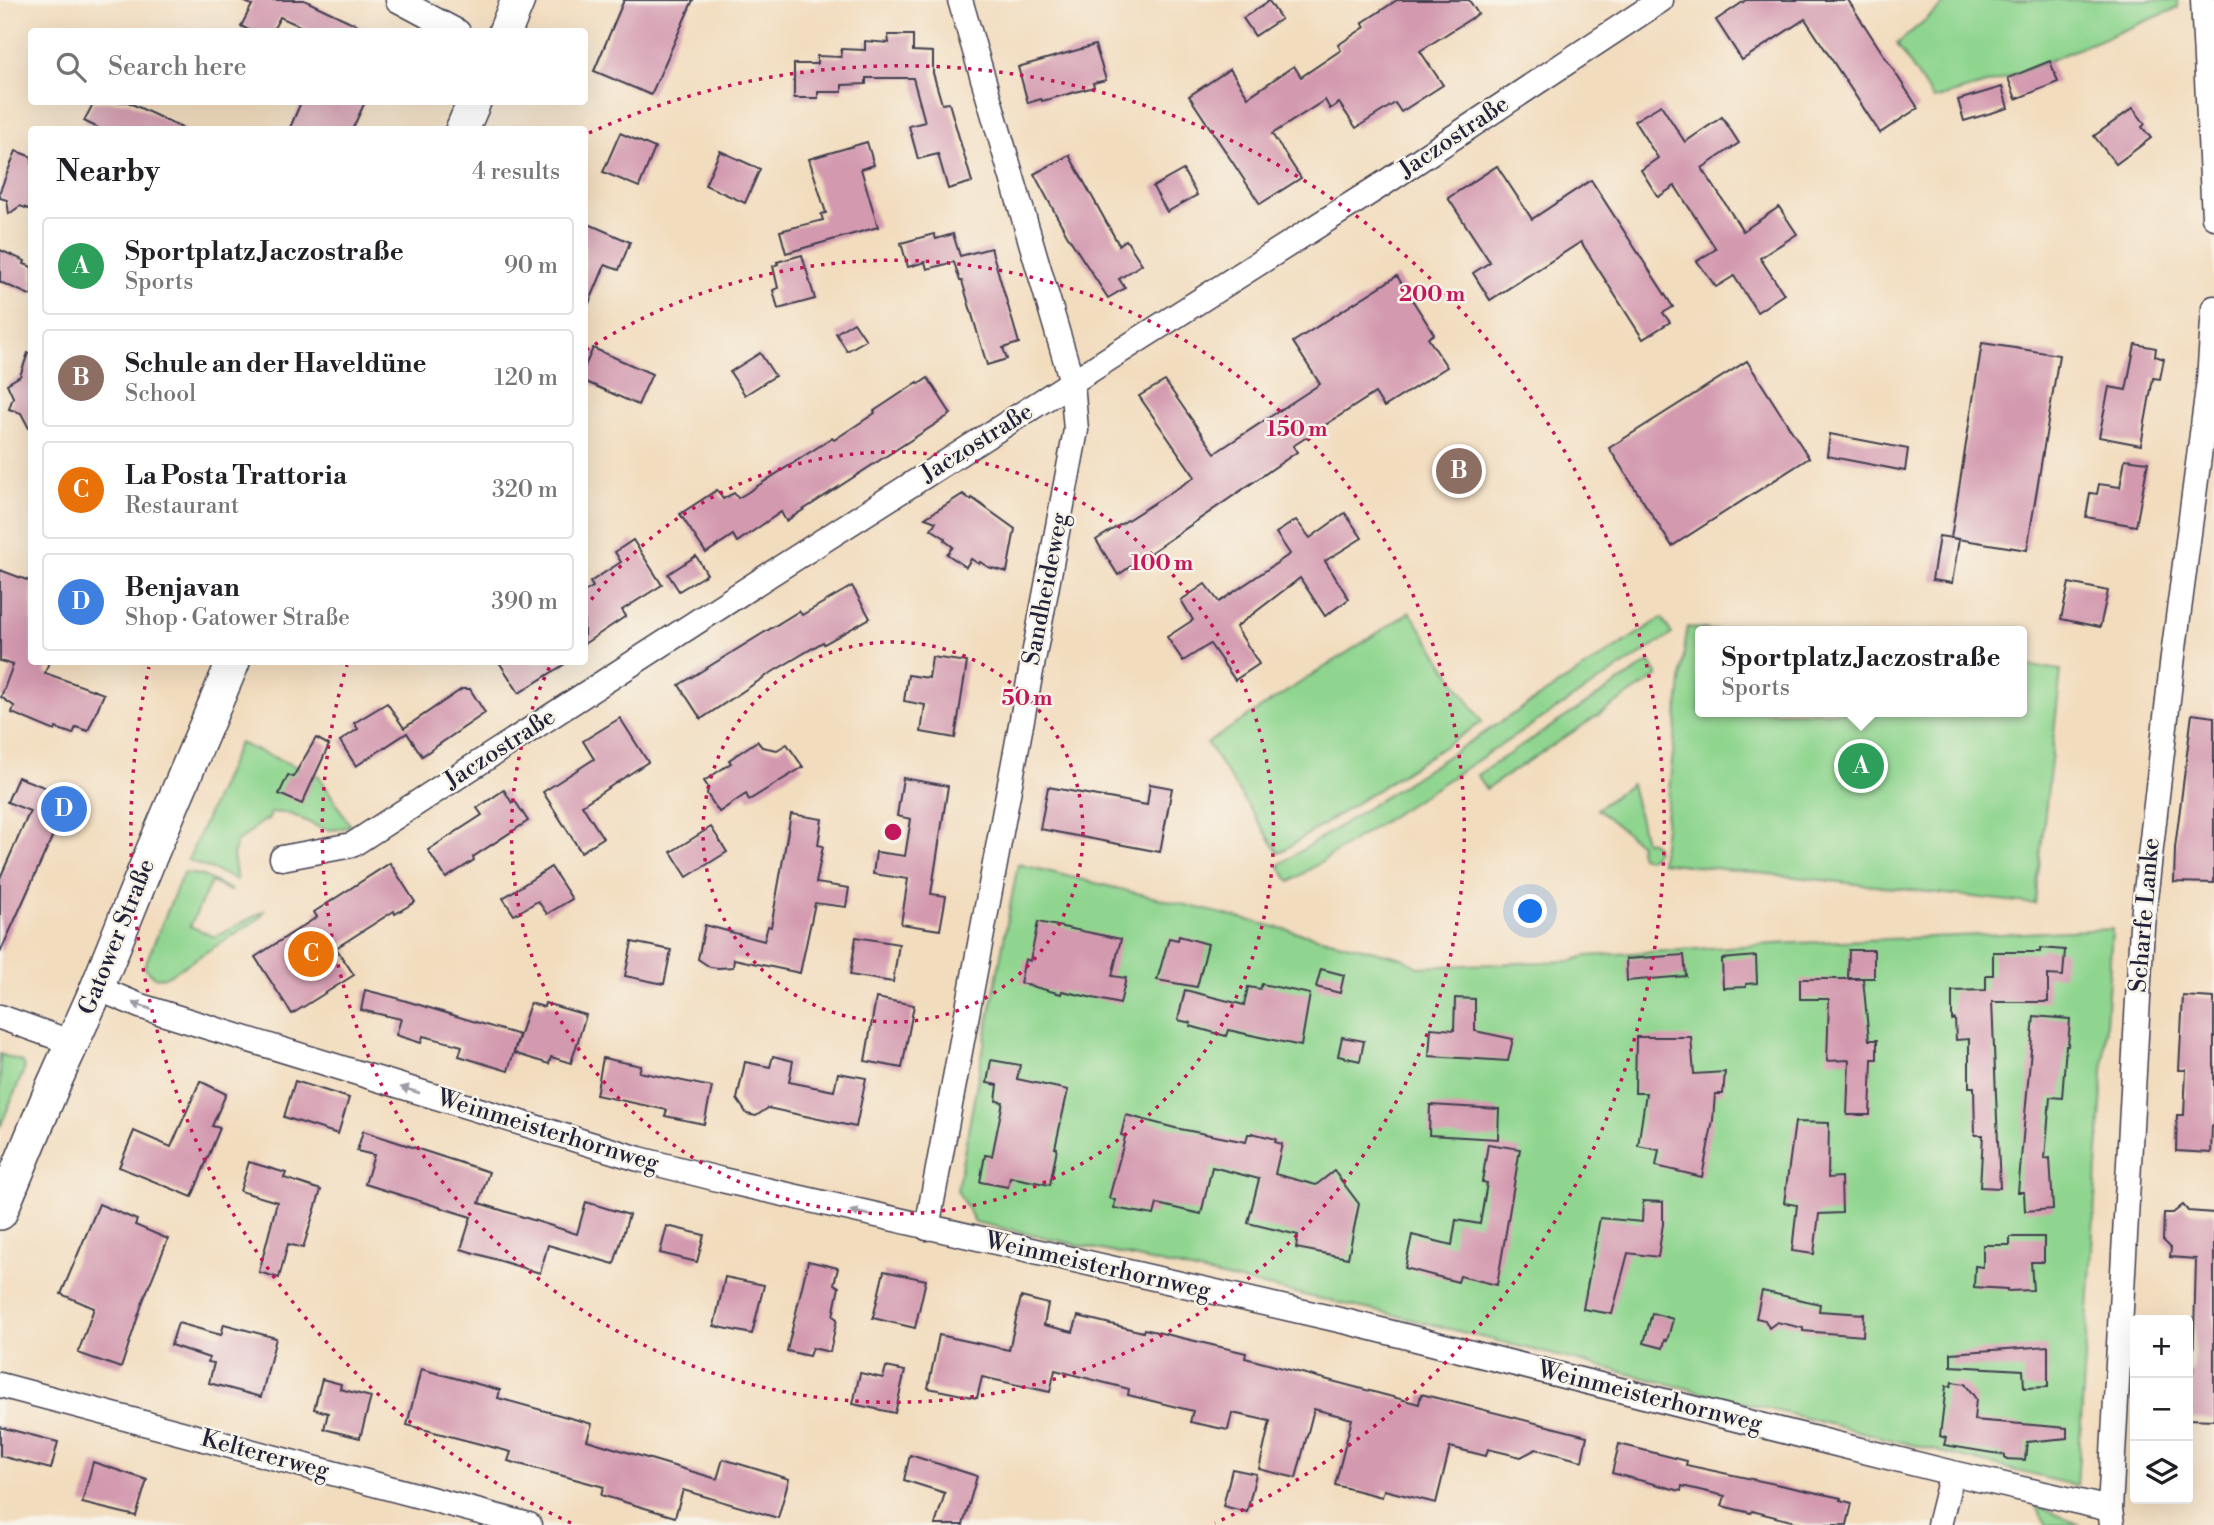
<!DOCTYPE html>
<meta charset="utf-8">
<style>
:root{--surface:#fff;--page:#f2f2f2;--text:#202124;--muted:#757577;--line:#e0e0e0;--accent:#0f766e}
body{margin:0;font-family:"Libre Bodoni",serif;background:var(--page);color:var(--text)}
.controls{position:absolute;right:21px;bottom:21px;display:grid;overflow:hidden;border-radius:7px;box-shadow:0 7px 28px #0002}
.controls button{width:63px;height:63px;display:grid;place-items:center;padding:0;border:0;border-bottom:2px solid var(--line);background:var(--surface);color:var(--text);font:35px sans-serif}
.you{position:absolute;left:1531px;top:912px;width:24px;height:24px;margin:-18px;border:5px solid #fff;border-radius:50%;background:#1a73e8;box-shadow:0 0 0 10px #1a73e833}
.badge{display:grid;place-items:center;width:46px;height:46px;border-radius:50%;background:var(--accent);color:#fff;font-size:23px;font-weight:700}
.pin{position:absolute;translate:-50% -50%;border:4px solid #fff;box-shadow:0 2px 7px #0006}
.popup{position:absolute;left:1695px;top:626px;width:332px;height:91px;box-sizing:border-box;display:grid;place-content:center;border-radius:7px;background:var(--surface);filter:drop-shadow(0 2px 5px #0005);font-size:23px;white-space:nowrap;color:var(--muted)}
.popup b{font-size:26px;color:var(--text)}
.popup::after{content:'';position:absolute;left:50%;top:100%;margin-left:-14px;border:14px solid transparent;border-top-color:var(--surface)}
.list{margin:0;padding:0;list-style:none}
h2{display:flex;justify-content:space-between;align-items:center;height:91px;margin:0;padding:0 28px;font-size:30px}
h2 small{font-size:23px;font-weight:400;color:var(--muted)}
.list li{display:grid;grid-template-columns:46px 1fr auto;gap:21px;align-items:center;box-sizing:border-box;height:98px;margin:0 14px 14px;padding:0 14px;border:2px solid var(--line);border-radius:7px}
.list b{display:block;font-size:26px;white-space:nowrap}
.list p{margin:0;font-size:23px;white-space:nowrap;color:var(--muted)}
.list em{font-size:23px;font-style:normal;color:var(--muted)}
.icon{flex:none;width:38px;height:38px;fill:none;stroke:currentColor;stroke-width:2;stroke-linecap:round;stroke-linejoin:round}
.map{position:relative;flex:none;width:2214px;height:1525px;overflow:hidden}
.search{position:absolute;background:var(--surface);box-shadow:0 7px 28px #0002;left:28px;top:28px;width:560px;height:77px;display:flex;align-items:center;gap:18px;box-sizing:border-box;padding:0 24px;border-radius:7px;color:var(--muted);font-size:26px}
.panel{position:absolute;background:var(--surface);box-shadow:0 7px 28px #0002;left:28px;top:126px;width:560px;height:539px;border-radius:7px}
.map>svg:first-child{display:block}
</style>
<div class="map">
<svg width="2214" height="1525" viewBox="0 0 2214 1525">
<rect width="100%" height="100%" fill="#f7f3e8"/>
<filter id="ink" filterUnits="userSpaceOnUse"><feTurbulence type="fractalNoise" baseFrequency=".0143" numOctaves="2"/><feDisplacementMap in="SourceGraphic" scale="14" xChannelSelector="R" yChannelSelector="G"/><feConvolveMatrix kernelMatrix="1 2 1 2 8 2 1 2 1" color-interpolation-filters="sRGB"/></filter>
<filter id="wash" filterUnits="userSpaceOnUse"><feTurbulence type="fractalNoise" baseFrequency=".00686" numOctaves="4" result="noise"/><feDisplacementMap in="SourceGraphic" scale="28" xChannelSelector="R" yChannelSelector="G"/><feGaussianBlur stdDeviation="1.57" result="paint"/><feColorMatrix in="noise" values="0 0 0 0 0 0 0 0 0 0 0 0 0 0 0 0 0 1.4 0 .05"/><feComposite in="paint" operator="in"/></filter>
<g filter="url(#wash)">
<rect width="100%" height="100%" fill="#f2dcbe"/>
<g fill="#8fd58f" stroke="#587c65" stroke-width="2">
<polygon points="1949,0 2177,0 2178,8 2001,80 1933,99 1897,44"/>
<polygon points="1410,612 1482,722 1279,853 1207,743"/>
<polygon points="1662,618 1672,634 1290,882 1279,865"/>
<polygon points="1687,627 1721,631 1700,631 1700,712 2022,712 2022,665 2061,670 2035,904 1661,862"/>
<polygon points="1650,662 1658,676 1486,789 1477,775"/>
<path d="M239,743L319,776L350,825C316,842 305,808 271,813L269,819C253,824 248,838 237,841L233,856L237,880L188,860Z"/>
<path d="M1631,784L1645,841L1651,842L1656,846C1656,854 1654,857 1647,859L1641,856L1639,850L1640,844L1597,809Z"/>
<polygon points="1018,864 1403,958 1417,967 1571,961 1586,956 1775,944 2112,929 2077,1486 1398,1316 975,1222 957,1190"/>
<polygon points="183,873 201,875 231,890 230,891 211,882 190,926 215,937 264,911 260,918 173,973 165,977 156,978 144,967"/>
<polygon points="0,1054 23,1062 25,1068 0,1127"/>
<polygon points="2035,1505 2080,1525 2047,1525"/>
</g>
<g id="blocks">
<g fill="#d399af">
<polygon points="241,0 304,0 372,32 313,32 280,17 272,32 252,32 241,26 252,5"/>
<polygon points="624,0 693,0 651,95 594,71"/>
<polygon points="1397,0 1469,0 1478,14 1420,51 1443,85 1401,112 1395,103 1356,128 1339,103 1330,109 1325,100 1272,134 1301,178 1260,204 1189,96 1230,69 1248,97 1294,66 1301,77 1341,50 1338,45 1365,27 1362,23"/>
<polygon points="1746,0 1848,0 1918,108 1880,133 1805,19 1742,60 1716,20"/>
<polygon points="1269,1 1281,19 1255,36 1243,18"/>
<polygon points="888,35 913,35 913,51 933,52 933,73 942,104 949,103 972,182 948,189 938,154 918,159 909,126 925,122 913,78 866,78 866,84 842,85 842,92 818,92 818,98 794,98 794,64 817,64 817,56 841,57 841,49 865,50 865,41 889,43"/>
<polygon points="1095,45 1106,80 1093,83 1094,87 1042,101 1041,99 1028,103 1018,67"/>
<polygon points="2050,61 2058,82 2016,99 2008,78"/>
<polygon points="2002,87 2008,108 1964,121 1958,100"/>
<polygon points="94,102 128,102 186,130 102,130 84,121"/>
<polygon points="301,102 365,102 352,130 289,130"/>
<polygon points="1661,105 1685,142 1722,117 1739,143 1702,168 1743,231 1779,207 1797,234 1760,258 1784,294 1757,312 1734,276 1716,287 1697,261 1716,249 1675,186 1658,197 1641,170 1658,158 1634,121"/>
<polygon points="2133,108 2145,124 2142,127 2151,138 2116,164 2094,136"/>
<polygon points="620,133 655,148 639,187 603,172"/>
<polygon points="867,142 874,165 861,169 878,227 786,253 780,231 823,220 821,214 826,213 809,159"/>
<polygon points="16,151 32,157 32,210 20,206 9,214 7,200 0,198 0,191"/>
<polygon points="720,151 760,169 745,203 705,185"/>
<polygon points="1069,155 1119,245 1126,240 1142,264 1119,279 1125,288 1108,298 1067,235 1034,174"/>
<polygon points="1497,166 1532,219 1591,180 1673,307 1663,313 1670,322 1643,339 1581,242 1490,300 1473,273 1490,262 1448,198"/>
<polygon points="1183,170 1197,195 1167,212 1153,187"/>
<polygon points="584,222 630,242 619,270 605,265 585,313"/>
<polygon points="934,234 936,239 953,234 960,256 991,248 1019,343 1003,348 1007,359 987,365 962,281 960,281 954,262 927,269 925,262 908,267 901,243"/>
<polygon points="0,250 25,261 24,264 32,267 32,296 0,282"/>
<polygon points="802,255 815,299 778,309 773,290 778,288 773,266 778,264 777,262"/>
<polygon points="1397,276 1434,334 1428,338 1447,367 1384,407 1375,393 1293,446 1297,452 1118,575 1096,540 1195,477 1139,396 1165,381 1215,453 1320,384 1293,342"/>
<polygon points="854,322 866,340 847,351 836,333"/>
<polygon points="1982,343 2059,355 2027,550 1951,538"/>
<polygon points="2135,344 2156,348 2155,356 2164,359 2160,379 2153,378 2141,445 2099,437 2109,387 2126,390"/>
<polygon points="593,348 652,374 638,405 584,381 584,368"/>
<polygon points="28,353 32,354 32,434 21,413 9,409 13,397 7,384 20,376"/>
<polygon points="760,353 775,376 745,395 730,372"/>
<polygon points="1747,361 1809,458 1672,546 1609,448"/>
<polygon points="928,378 951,414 786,521 781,512 737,542 733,535 706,553 680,514 717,490 723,499 734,493 738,498 745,494 832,438 834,440 875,413 874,411 918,382 919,384"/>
<polygon points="1830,434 1908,449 1905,471 1827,456"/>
<polygon points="2125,459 2148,462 2136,526 2086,517 2090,493 2097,494 2099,484 2120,487"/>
<polygon points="963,494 971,500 972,498 1015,529 1007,572 988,567 980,562 979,564 971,559 966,567 947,554 953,547 944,540 945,538 931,529 936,522 925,518"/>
<polygon points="1345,513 1362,538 1325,561 1349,599 1325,616 1300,578 1236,627 1259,664 1235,680 1210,644 1183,661 1167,637 1193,620 1181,600 1205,584 1219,602 1290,554 1276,533 1296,520 1310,538"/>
<polygon points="1939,536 1959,539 1952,583 1932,580"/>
<polygon points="633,540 662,585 622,610 626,616 584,644 584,592 593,587 590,582 621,562 615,552"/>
<polygon points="696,556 707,574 679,591 668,574"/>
<polygon points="0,570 32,582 32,662 49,662 45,673 104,694 88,731 76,727 73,734 56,728 55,731 12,713 14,706 1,697 13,665 0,661"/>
<polygon points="2069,583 2108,591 2100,627 2061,619"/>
<polygon points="852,586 870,618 824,644 823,642 769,674 701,719 679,685 799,611 802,615"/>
<polygon points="932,657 967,662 955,738 921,732 925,705 904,701 908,675 929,678"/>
<polygon points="499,662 568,662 519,693"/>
<polygon points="462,689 470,689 485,713 422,756 407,733 356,766 340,741 358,729 354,723 387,703 404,728"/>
<polygon points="2192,714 2214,717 2214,883 2174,882 2175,848"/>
<polygon points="620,718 648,762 582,805 603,838 581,852 543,792 594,759 583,741"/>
<polygon points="316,738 329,745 302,804 279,794 288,775 293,777"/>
<polygon points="757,741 762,747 777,750 787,744 803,767 749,800 746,794 719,812 707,794 708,787 704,781 731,763 729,760"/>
<polygon points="18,777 70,797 0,953 0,878 30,811 7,802"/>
<polygon points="903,778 948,786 931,894 946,896 940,930 901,924 908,879 873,874 876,852 905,856 911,819 897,816"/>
<polygon points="1150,784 1172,788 1160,852 1040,829 1048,787 1147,805"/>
<polygon points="504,790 512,803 515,801 528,821 473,857 474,860 446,878 428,850 482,815 477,808"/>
<polygon points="791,814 822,819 818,845 823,846 816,883 849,888 846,907 815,903 800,973 734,959 733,967 719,968 710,967 698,959 705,925 764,941 768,926 771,927"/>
<polygon points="711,827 727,852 687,877 671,852"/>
<polygon points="390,863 415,902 395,914 394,911 336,948 354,975 292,1014 255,957 317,917 314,912"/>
<polygon points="551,867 572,899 547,914 538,901 514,915 503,898"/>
<polygon points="1038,922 1121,939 1112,976 1126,978 1120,1004 1062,991 1061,994 1020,983 1025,959 1030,961"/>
<polygon points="1179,936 1208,944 1197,987 1157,980 1169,938 1178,940"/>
<polygon points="856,937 899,944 893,982 850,975"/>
<polygon points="632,942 671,950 664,984 625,976"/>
<polygon points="2040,948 2065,950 2063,976 2048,975 2048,1002 1992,1002 2000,1188 1980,1187 1983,1135 1975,1135 1974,1087 1969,1087 1969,1039 1956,1040 1955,1019 1952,1020 1952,991 1986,990 1986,975 1993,975 1993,952 2040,952"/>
<polygon points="1849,950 1874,950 1874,978 1848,978"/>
<polygon points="1684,955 1686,976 1627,981 1626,959"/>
<polygon points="1756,956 1757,983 1746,984 1746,987 1723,988 1722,959"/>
<polygon points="1321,969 1344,975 1340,993 1316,987"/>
<polygon points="1800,979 1863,979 1869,1040 1877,1040 1877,1059 1872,1059 1870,1115 1847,1115 1849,1060 1827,1061 1829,999 1800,999"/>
<polygon points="1262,984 1310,994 1301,1046 1228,1030 1226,1036 1190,1026 1191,1023 1178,1020 1185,990 1244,1005 1248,987 1260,989"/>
<polygon points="365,990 393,997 519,1035 508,1071 459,1056 462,1046 423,1036 421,1043 396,1035 401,1019 361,1010"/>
<polygon points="2183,996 2214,998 2214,1126 2212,1126 2211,1153 2176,1151 2177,1115 2184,1115 2186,1070 2179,1070"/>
<polygon points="876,998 914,1005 902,1068 865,1061"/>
<polygon points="1455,998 1475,999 1475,1031 1513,1039 1508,1061 1429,1056 1431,1028 1454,1030"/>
<polygon points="530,1003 544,1007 545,1003 586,1015 571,1063 551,1057 549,1064 514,1053"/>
<polygon points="2034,1016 2070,1019 2068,1046 2066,1046 2062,1098 2050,1097 2045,1159 2050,1158 2053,1209 2025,1211 2024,1192 2018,1192"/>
<polygon points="1342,1037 1364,1041 1360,1061 1338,1056"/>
<polygon points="1636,1037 1691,1037 1694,1074 1725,1072 1723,1094 1715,1094 1713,1120 1702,1177 1656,1166 1659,1150 1638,1146 1646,1093 1635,1093"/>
<polygon points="773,1056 793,1061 789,1082 834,1091 838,1073 866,1078 856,1127 768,1108 756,1116 747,1114 737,1099 745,1062 770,1067"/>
<polygon points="603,1058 641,1066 639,1072 712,1087 704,1124 665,1116 667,1110 596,1095"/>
<polygon points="991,1060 1020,1065 1017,1079 1068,1090 1055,1148 1057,1148 1050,1185 1010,1177 1008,1187 980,1182 985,1155 992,1156 1003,1102 996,1101 998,1085 987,1083"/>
<polygon points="200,1081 226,1094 212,1126 220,1128 192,1197 119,1167 134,1131 171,1147"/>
<polygon points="295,1081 349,1098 338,1134 284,1117"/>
<polygon points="1430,1105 1499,1109 1498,1139 1429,1135"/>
<polygon points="1126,1115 1175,1128 1246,1142 1248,1134 1252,1134 1252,1133 1276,1139 1275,1142 1282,1144 1275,1174 1316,1185 1334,1171 1359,1204 1348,1258 1296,1248 1298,1235 1248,1223 1259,1179 1212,1167 1201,1214 1157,1204 1154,1215 1114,1208 1115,1200 1109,1198 1124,1142 1125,1136 1121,1135"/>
<polygon points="1795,1122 1829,1123 1828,1178 1841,1177 1842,1213 1819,1214 1814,1254 1792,1251 1797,1205 1784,1203"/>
<polygon points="363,1131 489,1172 479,1203 577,1234 586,1202 629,1215 614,1264 548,1245 540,1273 461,1249 471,1217 365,1184 374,1155 357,1151"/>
<polygon points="1488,1144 1520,1149 1497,1285 1460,1276 1458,1282 1405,1268 1412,1235 1452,1245 1456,1220 1480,1224 1487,1183 1482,1182"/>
<polygon points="249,1162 286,1173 284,1178 321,1190 303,1248 288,1244 279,1278 259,1272 277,1202 240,1191"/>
<polygon points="1643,1201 1663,1202 1663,1224 1658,1257 1628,1253 1612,1314 1583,1309 1600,1218 1642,1222"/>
<polygon points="99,1204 137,1220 135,1225 168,1239 143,1301 121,1368 78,1353 94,1308 61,1294"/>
<polygon points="2183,1205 2188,1211 2214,1213 2214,1420 2188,1419 2188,1371 2193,1371 2196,1259 2170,1257 2171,1248 2163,1240 2164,1213 2173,1213"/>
<polygon points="667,1226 704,1235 697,1262 660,1253"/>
<polygon points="2010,1237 2044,1237 2044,1262 2031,1262 2033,1290 2007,1291 2007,1289 1974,1287 1975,1266 1983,1267 1983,1245 2010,1245"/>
<polygon points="808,1261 838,1268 834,1284 839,1287 833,1316 837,1319 830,1352 812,1348 809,1356 787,1351"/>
<polygon points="884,1271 926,1280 915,1328 873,1318"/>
<polygon points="725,1277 764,1285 752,1334 714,1326"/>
<polygon points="1762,1291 1820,1304 1819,1311 1864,1314 1863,1336 1803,1331 1803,1328 1777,1322 1769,1328 1765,1320 1756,1318"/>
<polygon points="1021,1297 1048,1304 1044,1325 1073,1332 1078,1316 1143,1332 1144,1329 1246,1353 1245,1358 1419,1404 1421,1394 1587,1436 1582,1461 1536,1449 1521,1457 1488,1449 1486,1456 1450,1447 1436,1503 1384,1490 1382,1497 1335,1485 1352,1419 1314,1409 1296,1478 1259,1469 1270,1421 1232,1413 1228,1430 1190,1422 1193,1411 1128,1395 1129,1389 1055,1370 1050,1392 982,1377 977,1398 928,1388 939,1335 1009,1350"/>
<polygon points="1652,1313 1673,1319 1667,1341 1665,1340 1663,1348 1644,1343"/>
<polygon points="178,1323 221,1335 224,1324 276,1338 261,1397 209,1383 214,1363 208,1362 209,1358 171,1345"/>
<polygon points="2048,1346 2048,1387 2024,1388 2023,1370 1951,1366 1951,1353"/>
<polygon points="886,1367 905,1371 895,1413 853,1404 860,1373 883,1378"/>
<polygon points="421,1369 500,1390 498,1398 592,1424 587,1440 717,1479 723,1459 789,1479 778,1518 683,1490 675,1517 601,1495 604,1487 508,1461 511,1452 407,1425"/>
<polygon points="322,1379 341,1384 340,1389 371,1397 360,1438 324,1429 328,1413 314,1409"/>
<polygon points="1952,1382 1965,1384 1976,1399 1974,1420 2067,1428 2067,1438 2027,1442 2025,1460 2005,1459 2005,1455 1944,1445 1946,1438 1940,1436 1946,1386 1951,1386"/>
<polygon points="0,1427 58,1442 51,1469 0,1456"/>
<polygon points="1619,1444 1687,1461 1686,1465 1841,1498 1840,1500 1852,1503 1847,1525 1807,1525 1752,1511 1751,1513 1722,1506 1725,1496 1682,1486 1681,1491 1612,1473"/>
<polygon points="910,1455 977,1476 963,1525 935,1525 945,1493 904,1480"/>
<polygon points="93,1462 147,1480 136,1516 82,1503"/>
<polygon points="1232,1469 1256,1474 1247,1512 1223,1506"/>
</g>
</g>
</g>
<g filter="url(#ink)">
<use href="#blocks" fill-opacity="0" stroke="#413e4f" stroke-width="2"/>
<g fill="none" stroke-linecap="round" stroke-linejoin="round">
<defs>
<g id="street">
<polyline points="398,0 458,32"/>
<polyline points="2203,0 2214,217"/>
<polyline points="282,858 352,845 769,575 1383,184 1661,0"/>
<polyline points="97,988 140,1006 201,1025 639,1159 722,1180 1348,1322 1952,1473 2110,1509"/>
<polyline points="0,1017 73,1043"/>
<polyline points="927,1228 1076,430 1072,382 960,0"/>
<polyline points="0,1385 529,1525"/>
<polyline points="2112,1524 2110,1509 2142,926 2173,656 2209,380 2214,308"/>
<polyline points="1939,1525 1952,1473"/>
</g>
<g id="secondary">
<polyline points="505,32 518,0"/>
<polyline points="462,130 474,102"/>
<polyline points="0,1213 52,1088 97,988 150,857 233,662"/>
</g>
</defs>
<use href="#street" stroke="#413e4f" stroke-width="27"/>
<use href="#secondary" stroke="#413e4f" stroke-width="36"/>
<use href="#street" stroke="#fff" stroke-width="24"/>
<use href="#secondary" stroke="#fff" stroke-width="33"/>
</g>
<defs><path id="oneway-solid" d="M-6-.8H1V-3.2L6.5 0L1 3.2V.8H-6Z" transform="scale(1.75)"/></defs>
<g fill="#9c9ca7">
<use href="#oneway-solid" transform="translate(142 1006) rotate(-160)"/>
<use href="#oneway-solid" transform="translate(410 1090) rotate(-163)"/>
<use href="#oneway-solid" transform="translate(860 1213) rotate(-167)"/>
</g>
</g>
<g fill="none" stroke="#c2185b" stroke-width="3.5" stroke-dasharray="3.5 7">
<circle cx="893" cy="832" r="190"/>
<path d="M585 608A381 381 0 1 1 552 662"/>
<path d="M586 350A571 571 0 1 1 347 665"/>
<path d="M571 1523A762 762 0 0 1 149 667M589 133A762 762 0 0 1 1215 1523"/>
</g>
<g text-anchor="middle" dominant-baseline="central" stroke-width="5" stroke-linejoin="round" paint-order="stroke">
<g font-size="24" fill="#22223b" stroke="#f7f3e8">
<text transform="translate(1454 137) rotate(-34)">Jaczostraße</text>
<text transform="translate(977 443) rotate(-32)">Jaczostraße</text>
<text transform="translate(1046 589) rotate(-79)">Sandheideweg</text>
<text transform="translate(500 749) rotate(-33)">Jaczostraße</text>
<text transform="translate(2145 915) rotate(-85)">Scharfe Lanke</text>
<text transform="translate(117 937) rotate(-68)">Gatower Straße</text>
<text transform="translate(548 1131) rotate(17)">Weinmeisterhornweg</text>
<text transform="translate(1098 1266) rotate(13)">Weinmeisterhornweg</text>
<text transform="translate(1650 1397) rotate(14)">Weinmeisterhornweg</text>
<text transform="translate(265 1455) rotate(15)">Keltererweg</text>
</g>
</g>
<circle cx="893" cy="832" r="10" fill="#c2185b" stroke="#f7f3e8" stroke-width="3.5"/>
<g font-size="21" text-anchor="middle" font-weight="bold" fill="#c2185b" stroke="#f7f3e8" stroke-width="5" stroke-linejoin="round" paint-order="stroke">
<text x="1432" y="301">200 m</text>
<text x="1297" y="436">150 m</text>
<text x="1162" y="570">100 m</text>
<text x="1027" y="705">50 m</text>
</g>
</svg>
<div class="controls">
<button>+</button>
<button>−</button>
<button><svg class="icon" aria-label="layers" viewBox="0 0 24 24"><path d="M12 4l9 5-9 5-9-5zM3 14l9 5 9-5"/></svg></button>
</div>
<div class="you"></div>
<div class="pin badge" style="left:1861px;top:766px;background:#2e9e5b">A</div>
<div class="popup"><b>Sportplatz Jaczostraße</b>Sports</div>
<div class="pin badge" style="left:1459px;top:471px;background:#8d6e63">B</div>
<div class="pin badge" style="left:311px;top:954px;background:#e8710a">C</div>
<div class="pin badge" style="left:64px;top:809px;background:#3f7fe0">D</div>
<div class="search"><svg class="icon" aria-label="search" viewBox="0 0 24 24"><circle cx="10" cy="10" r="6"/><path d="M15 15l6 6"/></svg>Search here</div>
<section class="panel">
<h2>Nearby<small>4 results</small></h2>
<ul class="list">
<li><span class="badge" style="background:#2e9e5b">A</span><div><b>Sportplatz Jaczostraße</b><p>Sports</p></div><em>90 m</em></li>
<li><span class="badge" style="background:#8d6e63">B</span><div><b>Schule an der Haveldüne</b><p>School</p></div><em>120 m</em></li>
<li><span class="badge" style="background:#e8710a">C</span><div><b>La Posta Trattoria</b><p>Restaurant</p></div><em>320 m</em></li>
<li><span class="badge" style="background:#3f7fe0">D</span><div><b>Benjavan</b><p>Shop · Gatower Straße</p></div><em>390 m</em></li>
</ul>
</section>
</div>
